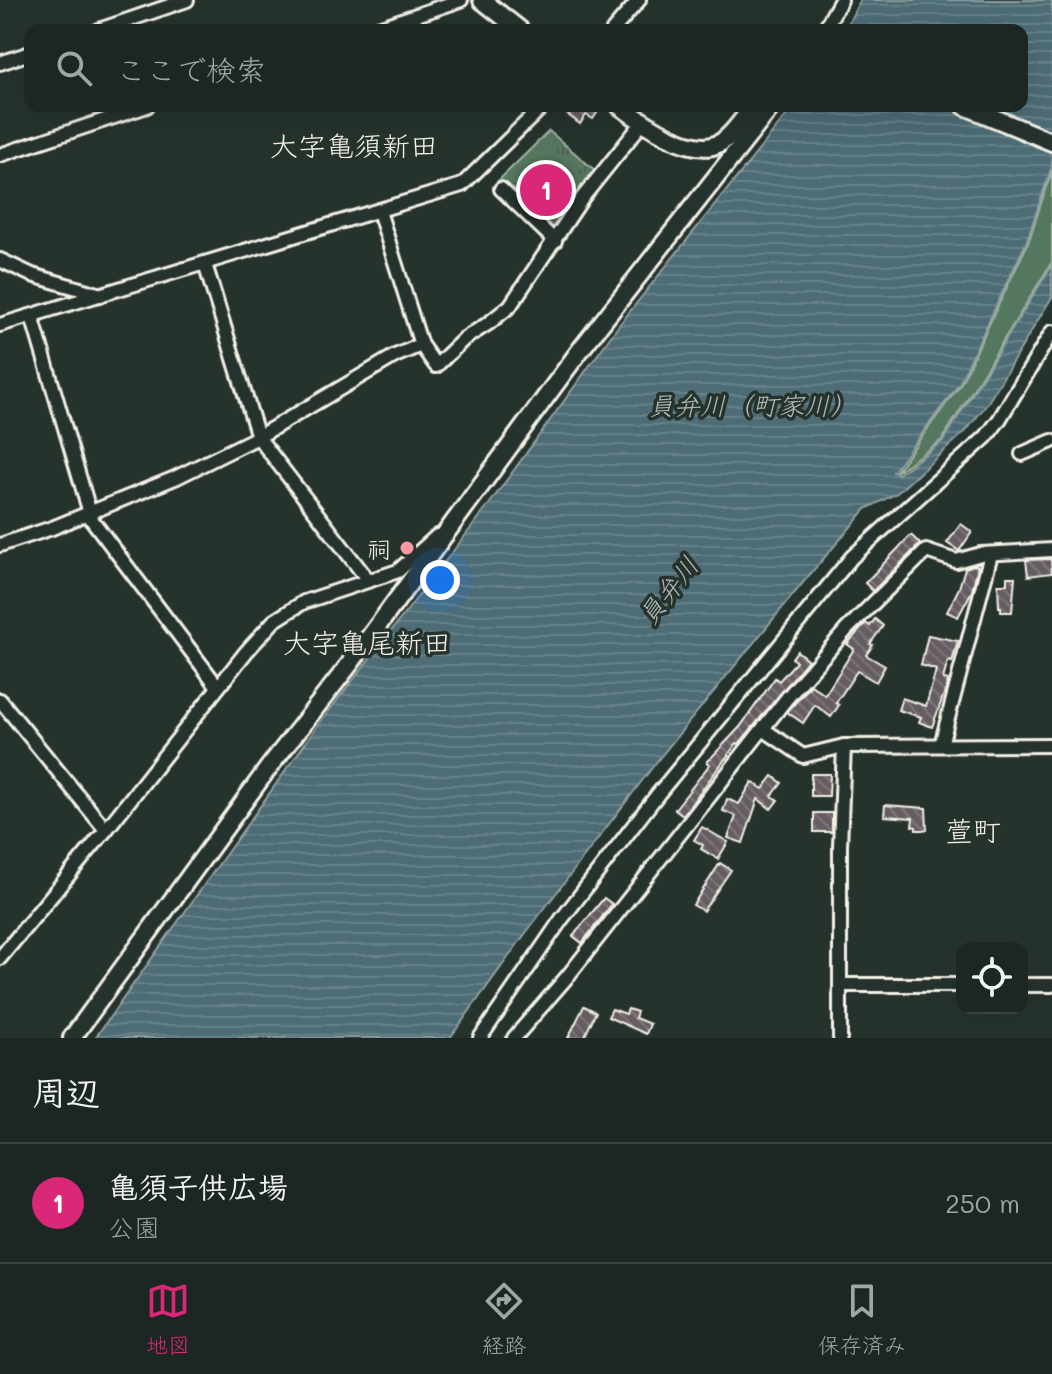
<!DOCTYPE html>
<html lang="ja">
<meta charset="utf-8">
<style>
:root{--surface:#1c2622;--page:#252e2a;--text:#f1f3f6;--muted:#a0a5a5;--line:#3a4340;--accent:#db2777}
body{margin:0;font-family:Mali,"Klee One",sans-serif;background:var(--page);color:var(--text)}
.controls{position:absolute;right:24px;bottom:24px;display:grid;overflow:hidden;border-radius:16px;box-shadow:0 8px 32px #0002}
.controls button{width:72px;height:72px;display:grid;place-items:center;padding:0;border:0;border-bottom:2px solid var(--line);background:var(--surface);color:var(--text);font:40px sans-serif}
.you{position:absolute;left:440px;top:580px;width:28px;height:28px;margin:-20px;border:6px solid #fff;border-radius:50%;background:#1a73e8;box-shadow:0 0 0 12px #1a73e833}
.badge{display:grid;place-items:center;width:52px;height:52px;border-radius:50%;background:var(--accent);color:#fff;font-size:26px;font-weight:700}
.pin{position:absolute;translate:-50% -50%;border:4px solid #fff;box-shadow:0 2px 8px #0006}
.list{margin:0;padding:0;list-style:none}
h2{display:flex;justify-content:space-between;align-items:center;height:104px;margin:0;padding:0 32px;font-size:34px}
h2 small{font-size:26px;font-weight:400;color:var(--muted)}
.list li{display:grid;grid-template-columns:52px 1fr auto;gap:24px;align-items:center;box-sizing:border-box;height:120px;padding:0 32px;border-top:2px solid var(--line)}
.list b{display:block;font-size:30px;white-space:nowrap}
.list p{margin:0;font-size:26px;white-space:nowrap;color:var(--muted)}
.list em{font-size:26px;font-style:normal;color:var(--muted)}
.icon{flex:none;width:44px;height:44px;fill:none;stroke:currentColor;stroke-width:2;stroke-linecap:round;stroke-linejoin:round}
.map{position:relative;flex:none;width:1052px;height:1038px;overflow:hidden}
.search{position:absolute;background:var(--surface);box-shadow:0 8px 32px #0002;left:24px;right:24px;top:24px;height:88px;display:flex;align-items:center;gap:20px;box-sizing:border-box;padding:0 28px;border-radius:16px;color:var(--muted);font-size:30px}
.sheet{height:224px;background:var(--surface)}
nav{display:flex;justify-content:space-around;align-items:center;box-sizing:border-box;height:112px;border-top:2px solid var(--line);background:var(--surface);font-size:22px;color:var(--muted)}
nav a{display:grid;justify-items:center;gap:4px}
nav .on{color:var(--accent)}
.map>svg:first-child{display:block}
</style>
<div class="map">
<svg width="1052" height="1038" viewBox="0 0 1052 1038">
<defs>
<pattern id="park-tufts" width="24" height="20" patternUnits="userSpaceOnUse" patternTransform="scale(2)"><rect width="24" height="20" fill="#55765f"/><path d="M3 7l-1-3M5 7V3M7 7l1-3M15 17l-1-3M17 17v-4M19 17l1-3" fill="none" stroke="#4e5d51"/></pattern>
<pattern id="water-rules" width="6" height="5" patternUnits="userSpaceOnUse" patternTransform="scale(2)"><rect width="6" height="5" fill="#4d6c74"/><path d="M0 2.5h6" fill="none" stroke="#678188"/></pattern>
<pattern id="building-back-hatch" width="6" height="6" patternUnits="userSpaceOnUse" patternTransform="scale(2)"><rect width="6" height="6" fill="#665d63"/><path d="M-1 5l2 2M0 0l6 6M5-1l2 2" fill="none" stroke="#7c7579"/></pattern>
</defs>
<rect width="100%" height="100%" fill="#26332d"/>
<filter id="ink" filterUnits="userSpaceOnUse"><feTurbulence type="fractalNoise" baseFrequency=".0125" numOctaves="2"/><feDisplacementMap in="SourceGraphic" scale="16" xChannelSelector="R" yChannelSelector="G"/><feConvolveMatrix kernelMatrix="1 2 1 2 8 2 1 2 1" color-interpolation-filters="sRGB"/></filter>
<g filter="url(#ink)">
<polygon fill="#55765f" stroke="#a4b4a4" stroke-width="2" points="1052,170 1052,262 942,440 895,473 960,385 1028,243"/>
<polygon fill="url(#park-tufts)" stroke="#a4b4a4" stroke-width="2" points="549,131 598,173 558,231 551,231 498,181"/>
<polygon fill="url(#water-rules)" stroke="#90a1a2" stroke-width="2" points="860,0 1052,0 1052,166 1026,243 959,384 893,472 898,474 943,441 1052,265 1052,297 987,404 966,431 897,493 866,509 806,579 661,756 525,934 450,1038 95,1038 318,725 485,510 619,325 794,106 1022,106 1022,30 845,30"/>
<g fill="url(#building-back-hatch)" stroke="#f4f1e8" stroke-width="2">
<polygon points="556,106 593,106 599,110 593,119 586,115 580,124"/>
<polygon points="961,524 972,532 959,551 947,543"/>
<polygon points="911,535 920,544 873,591 865,583"/>
<polygon points="1051,559 1052,573 1028,576 1026,560"/>
<polygon points="974,565 978,566 972,591 958,617 947,612 959,588 965,568"/>
<polygon points="1007,577 1015,577 1012,612 1001,612 1001,607 999,607 998,584 1007,584"/>
<polygon points="875,619 883,626 870,644 873,645 866,655 885,666 876,682 857,671 836,703 839,705 831,717 815,705 803,723 787,712 811,685 825,695 854,649 847,644 866,623 870,626"/>
<polygon points="928,635 958,641 952,662 948,661 943,679 948,680 947,686 932,727 919,722 921,717 898,710 902,698 926,706 936,670 921,665"/>
<polygon points="797,651 808,660 739,744 737,743 683,815 675,809 710,764 707,762 740,727 775,678 779,681 796,662 792,658"/>
<polygon points="811,774 830,774 829,796 811,796"/>
<polygon points="773,776 782,783 772,796 778,800 771,809 758,799 743,843 728,838 736,816 723,811 727,799 739,804 752,782 763,789"/>
<polygon points="885,805 926,808 927,830 916,830 916,827 912,826 913,818 884,816"/>
<rect x="814" y="813" width="18" height="19"/>
<polygon points="702,827 728,842 718,859 701,849 703,845 694,840"/>
<polygon points="720,863 731,870 703,911 693,905"/>
<polygon points="604,898 612,904 582,943 573,936"/>
<polygon points="584,1006 596,1012 584,1038 568,1038"/>
<polygon points="612,1009 626,1014 628,1009 637,1012 635,1018 650,1024 646,1034 608,1017"/>
</g>
<g fill="none" stroke-linecap="round" stroke-linejoin="round">
<defs>
<g id="street">
<polyline points="99,30 187,0"/>
<polyline points="372,30 461,0"/>
<polyline points="613,30 639,0"/>
<polyline points="824,30 841,0"/>
<polyline points="0,63 30,53"/>
<polyline points="0,155 147,106"/>
<polyline points="501,189 555,241"/>
<polyline points="379,211 421,345 436,366 464,339 489,323 510,306 583,197 643,122"/>
<polyline points="0,260 32,275 101,295"/>
<polyline points="205,264 258,437 368,580"/>
<polyline points="32,316 92,520 218,687"/>
<polyline points="0,325 462,185 543,106"/>
<polyline points="1022,454 1052,441"/>
<polyline points="0,545 52,528 175,478 258,437 395,356 421,345"/>
<polyline points="0,700 106,830"/>
<polyline points="763,729 803,756 844,746"/>
<polyline points="941,745 991,554"/>
<polyline points="0,958 106,830 246,652 274,621 304,602 398,571 437,536"/>
<polyline points="840,985 962,985"/>
<polyline points="1022,985 1052,985"/>
<polyline points="480,1038 561,920 658,794 852,557 986,437 999,420 1052,332"/>
<polyline points="514,1038 567,977 787,698 847,629 926,551 956,561 981,554 1052,550"/>
<polyline points="840,1038 840,846 844,746 1052,745"/>
</g>
<g id="secondary">
<polyline points="482,0 520,30"/>
<path d="M620,106C642,122 691,157 718,144C732,137 744,117 753,106"/>
<polyline points="965,106 1052,142"/>
<polyline points="72,1038 269,767 349,665 581,349 772,106"/>
</g>
</defs>
<use href="#street" stroke="#f4f1e8" stroke-width="18"/>
<use href="#secondary" stroke="#f4f1e8" stroke-width="22"/>
<use href="#street" stroke="#26332d" stroke-width="12"/>
<use href="#secondary" stroke="#26332d" stroke-width="16"/>
</g>
</g>
<circle fill="#ff9aa2" stroke="#26332d" stroke-width="3" cx="407" cy="548" r="8"/>
<g text-anchor="middle" dominant-baseline="central" stroke-width="7" stroke-linejoin="round" paint-order="stroke">
<g font-size="24" fill="#f4f1e8" stroke="#26332d" text-anchor="end">
<text x="391" y="548">祠</text>
</g>
<g font-size="26" font-style="italic" fill="#b1bcba" stroke="#26332d">
<text x="752" y="405">員弁川（町家川）</text>
<text transform="translate(668 590) rotate(-52)">員弁川</text>
</g>
<g font-size="28" fill="#f4f1e8" stroke="#26332d">
<text x="354" y="145">大字亀須新田</text>
<text x="367" y="642">大字亀尾新田</text>
<text x="973" y="830">萱町</text>
</g>
</g>
</svg>
<div class="controls">
<button><svg class="icon" aria-label="locate" viewBox="0 0 24 24"><circle cx="12" cy="12" r="6"/><path d="M12 2v4M12 18v4M2 12h4M18 12h4"/></svg></button>
</div>
<div class="you"></div>
<div class="pin badge" style="left:546px;top:190px">1</div>
<div class="search"><svg class="icon" aria-label="search" viewBox="0 0 24 24"><circle cx="10" cy="10" r="6"/><path d="M15 15l6 6"/></svg>ここで検索</div>
</div>
<section class="sheet">
<h2>周辺<small></small></h2>
<ul class="list">
<li><span class="badge">1</span><div><b>亀須子供広場</b><p>公園</p></div><em>250 m</em></li>
</ul>
</section>
<nav>
<a class="on"><svg class="icon" aria-label="map" viewBox="0 0 24 24"><path d="M3 6l6-2 6 2 6-2v14l-6 2-6-2-6 2zM9 4v14M15 6v14"/></svg>地図</a>
<a><svg class="icon" aria-label="directions" viewBox="0 0 24 24"><path d="M12 3l9 9-9 9-9-9zM9 14v-3h6M13 9l2 2-2 2"/></svg>経路</a>
<a><svg class="icon" aria-label="saved" viewBox="0 0 24 24"><path d="M7 4h10v16l-5-4-5 4z"/></svg>保存済み</a>
</nav>
